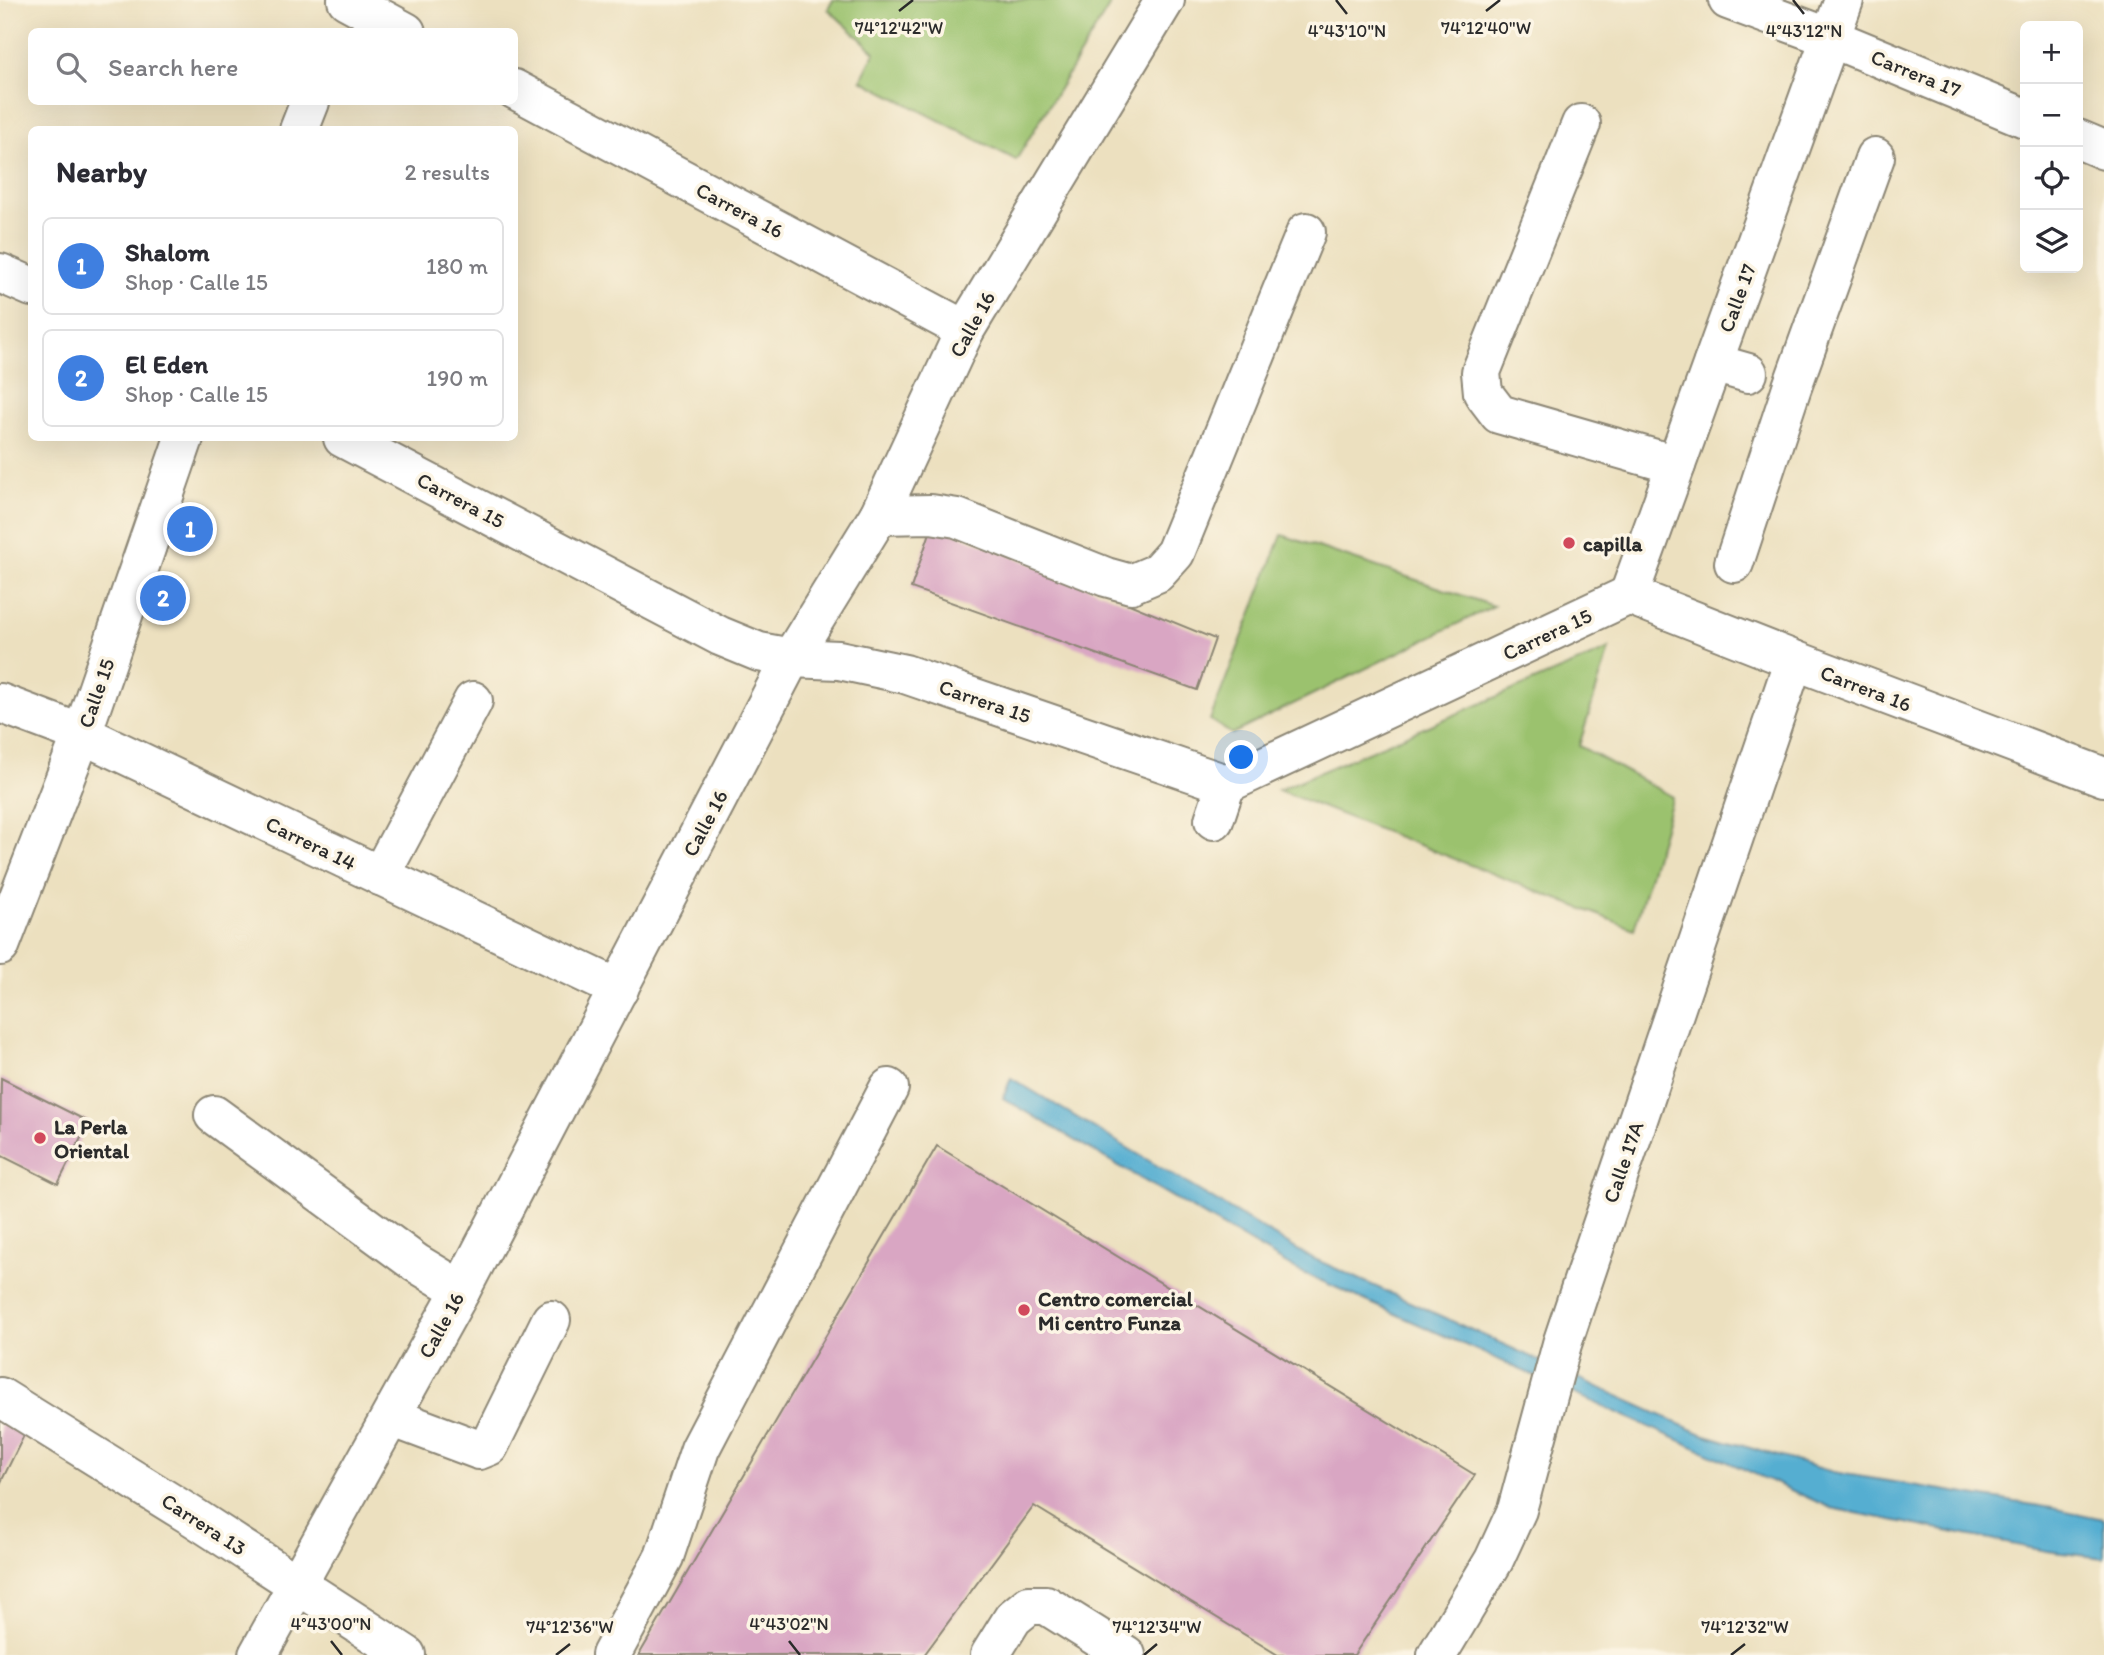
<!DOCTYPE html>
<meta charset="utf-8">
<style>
:root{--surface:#fff;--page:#f7f7f7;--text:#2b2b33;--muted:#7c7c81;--line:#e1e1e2;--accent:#ea580c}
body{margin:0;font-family:Itim,sans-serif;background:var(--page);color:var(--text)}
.controls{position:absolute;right:21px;top:21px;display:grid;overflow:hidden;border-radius:10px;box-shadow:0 7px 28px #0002}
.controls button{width:63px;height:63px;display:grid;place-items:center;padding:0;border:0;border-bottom:2px solid var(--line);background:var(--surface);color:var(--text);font:35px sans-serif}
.you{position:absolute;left:1242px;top:758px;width:24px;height:24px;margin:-18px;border:5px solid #fff;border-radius:50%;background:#1a73e8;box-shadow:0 0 0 10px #1a73e833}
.badge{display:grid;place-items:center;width:46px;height:46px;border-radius:50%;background:var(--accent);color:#fff;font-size:23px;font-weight:700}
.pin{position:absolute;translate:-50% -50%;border:4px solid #fff;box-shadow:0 2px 7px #0006}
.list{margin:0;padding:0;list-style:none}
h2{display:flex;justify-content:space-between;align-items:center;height:91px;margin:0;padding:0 28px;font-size:30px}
h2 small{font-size:23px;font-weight:400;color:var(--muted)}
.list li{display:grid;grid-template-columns:46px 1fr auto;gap:21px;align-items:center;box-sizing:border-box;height:98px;margin:0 14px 14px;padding:0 14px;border:2px solid var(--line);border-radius:10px}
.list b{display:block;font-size:26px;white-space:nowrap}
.list p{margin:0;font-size:23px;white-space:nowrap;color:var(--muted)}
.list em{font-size:23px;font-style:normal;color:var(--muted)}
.icon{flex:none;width:38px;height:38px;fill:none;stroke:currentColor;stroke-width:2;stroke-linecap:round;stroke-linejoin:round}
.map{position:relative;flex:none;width:2104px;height:1655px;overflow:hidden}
.search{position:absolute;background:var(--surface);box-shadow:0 7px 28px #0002;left:28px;top:28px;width:490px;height:77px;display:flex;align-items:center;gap:18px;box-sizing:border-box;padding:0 24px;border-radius:10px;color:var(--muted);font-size:26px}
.panel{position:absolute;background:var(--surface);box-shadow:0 7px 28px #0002;left:28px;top:126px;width:490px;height:315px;border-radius:10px}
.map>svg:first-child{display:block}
</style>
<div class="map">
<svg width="2104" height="1655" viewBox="0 0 2104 1655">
<rect width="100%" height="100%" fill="#fcf5e5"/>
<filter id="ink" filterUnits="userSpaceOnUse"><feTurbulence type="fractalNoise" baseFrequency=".0143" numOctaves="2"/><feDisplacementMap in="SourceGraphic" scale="14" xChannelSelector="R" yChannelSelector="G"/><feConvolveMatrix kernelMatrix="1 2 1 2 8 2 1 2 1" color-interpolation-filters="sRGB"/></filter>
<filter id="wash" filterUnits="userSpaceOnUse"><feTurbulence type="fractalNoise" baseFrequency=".00686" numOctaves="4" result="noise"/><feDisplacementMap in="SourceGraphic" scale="28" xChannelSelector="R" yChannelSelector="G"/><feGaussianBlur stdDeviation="1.57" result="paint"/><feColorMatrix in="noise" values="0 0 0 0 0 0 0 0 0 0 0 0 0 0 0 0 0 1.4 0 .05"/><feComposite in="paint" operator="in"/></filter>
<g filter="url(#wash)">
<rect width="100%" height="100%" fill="#ece0bf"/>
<g fill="#9bc26e" stroke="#63764c" stroke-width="2">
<polygon points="833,0 1113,0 1016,160 861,80 875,52 828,9"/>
<polygon points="1282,535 1494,606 1232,734 1210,720"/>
<polygon points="1609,649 1579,746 1673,797 1634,929 1278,790"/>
</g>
<polygon fill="#54aed1" stroke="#406c7e" stroke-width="2" points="1011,1078 1308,1256 1702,1434 1833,1472 2052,1508 2104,1519 2104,1558 2046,1551 1831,1508 1297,1270 1003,1098"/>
<g id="blocks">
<g fill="#d9a6c3">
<polygon points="933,524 1215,639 1197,690 911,588"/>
<polygon points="1,1078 89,1122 58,1184 0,1155"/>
<polygon points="937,1146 1475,1475 1354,1655 1278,1655 1034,1506 924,1655 639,1655"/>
<polygon points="0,1403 32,1419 0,1484"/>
</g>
</g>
</g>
<g filter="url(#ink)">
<use href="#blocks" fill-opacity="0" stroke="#8c8675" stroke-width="2"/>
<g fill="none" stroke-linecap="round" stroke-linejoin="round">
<defs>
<g id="minor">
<polyline points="347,0 406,32"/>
<polyline points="1728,0 1831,38 2025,118"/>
<polyline points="514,89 965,330"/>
<polyline points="1581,124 1481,372 1483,393 1499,414 1676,465"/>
<polyline points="299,130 310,102"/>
<polyline points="2078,139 2104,150"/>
<polyline points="0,273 32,287"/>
<polyline points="1713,363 1748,373"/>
<polyline points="343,438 720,636 759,652 791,658 839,660 905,674 1226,784 1629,595"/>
<polyline points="879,515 931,514 957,518 1106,577 1131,584 1157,573 1175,553 1306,232"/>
<polyline points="1734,563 1792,387 1875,157"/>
<polyline points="1629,595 1844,0"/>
<polyline points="1629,595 1794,660 2104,777"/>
<polyline points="0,703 82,734 619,989"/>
<polyline points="1214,820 1226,784"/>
<polyline points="380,876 473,701"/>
<polyline points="0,946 82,734 184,438"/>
<polyline points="214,1115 416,1263 461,1290"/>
<polyline points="391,1417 479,1450 489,1446 551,1320"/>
<polyline points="258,1655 461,1290 791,658 879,515 965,330 1165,0"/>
<polyline points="611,1655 664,1557 700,1449 889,1088"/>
<polyline points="990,1655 1013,1618 1029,1605 1046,1605 1126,1655"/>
<polyline points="1437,1655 1494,1560 1517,1510 1562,1344 1582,1284 1794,660"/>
</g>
<polyline id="major" points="0,1397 195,1518 406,1655"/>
</defs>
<use href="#minor" stroke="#8c8675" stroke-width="42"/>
<use href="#major" stroke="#8c8675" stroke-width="42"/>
<use href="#minor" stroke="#fff" stroke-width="38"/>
<use href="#major" stroke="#fff" stroke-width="38"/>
</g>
</g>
<path fill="none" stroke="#2b2b2b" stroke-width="2.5" d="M1336,0L1347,14M1793,0L1804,14M899,11L913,0M1486,11L1500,0M331,1641L342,1655M789,1641L800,1655M556,1655L570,1644M1144,1655L1157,1644M1731,1655L1745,1644"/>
<g fill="#d1495b" stroke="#fcf5e5" stroke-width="2.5">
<circle cx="1569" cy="543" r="7"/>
<circle cx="40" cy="1138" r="7"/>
<circle cx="1024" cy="1310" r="7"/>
</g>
<g text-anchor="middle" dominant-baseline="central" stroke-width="7" stroke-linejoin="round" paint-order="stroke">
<g font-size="21" fill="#2b2b2b" stroke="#fcf5e5">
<text transform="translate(1916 73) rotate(22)">Carrera 17</text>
<text transform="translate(740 210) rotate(28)">Carrera 16</text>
<text transform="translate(1737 298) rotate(-70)">Calle 17</text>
<text transform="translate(972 324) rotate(-61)">Calle 16</text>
<text transform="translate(461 500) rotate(28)">Carrera 15</text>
<text transform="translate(1547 634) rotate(-25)">Carrera 15</text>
<text transform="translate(1866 688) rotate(21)">Carrera 16</text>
<text transform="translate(96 693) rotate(-71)">Calle 15</text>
<text transform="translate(985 701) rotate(19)">Carrera 15</text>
<text transform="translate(705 823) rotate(-62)">Calle 16</text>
<text transform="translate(311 843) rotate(26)">Carrera 14</text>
<text transform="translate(1623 1162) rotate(-71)">Calle 17A</text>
<text transform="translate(441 1325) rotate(-61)">Calle 16</text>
<text transform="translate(204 1524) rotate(33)">Carrera 13</text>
</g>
<g font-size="21" font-weight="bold" fill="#2b2b2b" stroke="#fcf5e5" text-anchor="start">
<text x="1583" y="543">capilla</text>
<text x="54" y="1126">La Perla<tspan x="54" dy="24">Oriental</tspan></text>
<text x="1038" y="1298">Centro comercial<tspan x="1038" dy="24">Mi centro Funza</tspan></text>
</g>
</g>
<g font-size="18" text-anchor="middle" fill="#2b2b2b" stroke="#fcf5e5" stroke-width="7" stroke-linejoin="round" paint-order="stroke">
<text x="899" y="34">74°12'42"W</text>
<text x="1486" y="34">74°12'40"W</text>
<text x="1347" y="37">4°43'10"N</text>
<text x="1804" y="37">4°43'12"N</text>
<text x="331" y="1630">4°43'00"N</text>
<text x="789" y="1630">4°43'02"N</text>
<text x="570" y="1633">74°12'36"W</text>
<text x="1157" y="1633">74°12'34"W</text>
<text x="1745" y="1633">74°12'32"W</text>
</g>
</svg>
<div class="controls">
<button>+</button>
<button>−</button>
<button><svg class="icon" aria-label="locate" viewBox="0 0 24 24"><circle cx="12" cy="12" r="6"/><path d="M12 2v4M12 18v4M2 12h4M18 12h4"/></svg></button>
<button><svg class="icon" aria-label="layers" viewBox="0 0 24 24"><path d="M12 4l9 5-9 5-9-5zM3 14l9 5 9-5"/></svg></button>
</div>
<div class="you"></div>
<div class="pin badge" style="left:190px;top:529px;background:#3f7fe0">1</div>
<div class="pin badge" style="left:163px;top:598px;background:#3f7fe0">2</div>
<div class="search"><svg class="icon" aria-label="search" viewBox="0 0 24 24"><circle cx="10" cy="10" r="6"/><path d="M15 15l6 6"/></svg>Search here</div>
<section class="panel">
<h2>Nearby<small>2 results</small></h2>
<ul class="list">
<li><span class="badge" style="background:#3f7fe0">1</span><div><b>Shalom</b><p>Shop · Calle 15</p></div><em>180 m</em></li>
<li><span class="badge" style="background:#3f7fe0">2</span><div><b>El Eden</b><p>Shop · Calle 15</p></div><em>190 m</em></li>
</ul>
</section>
</div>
